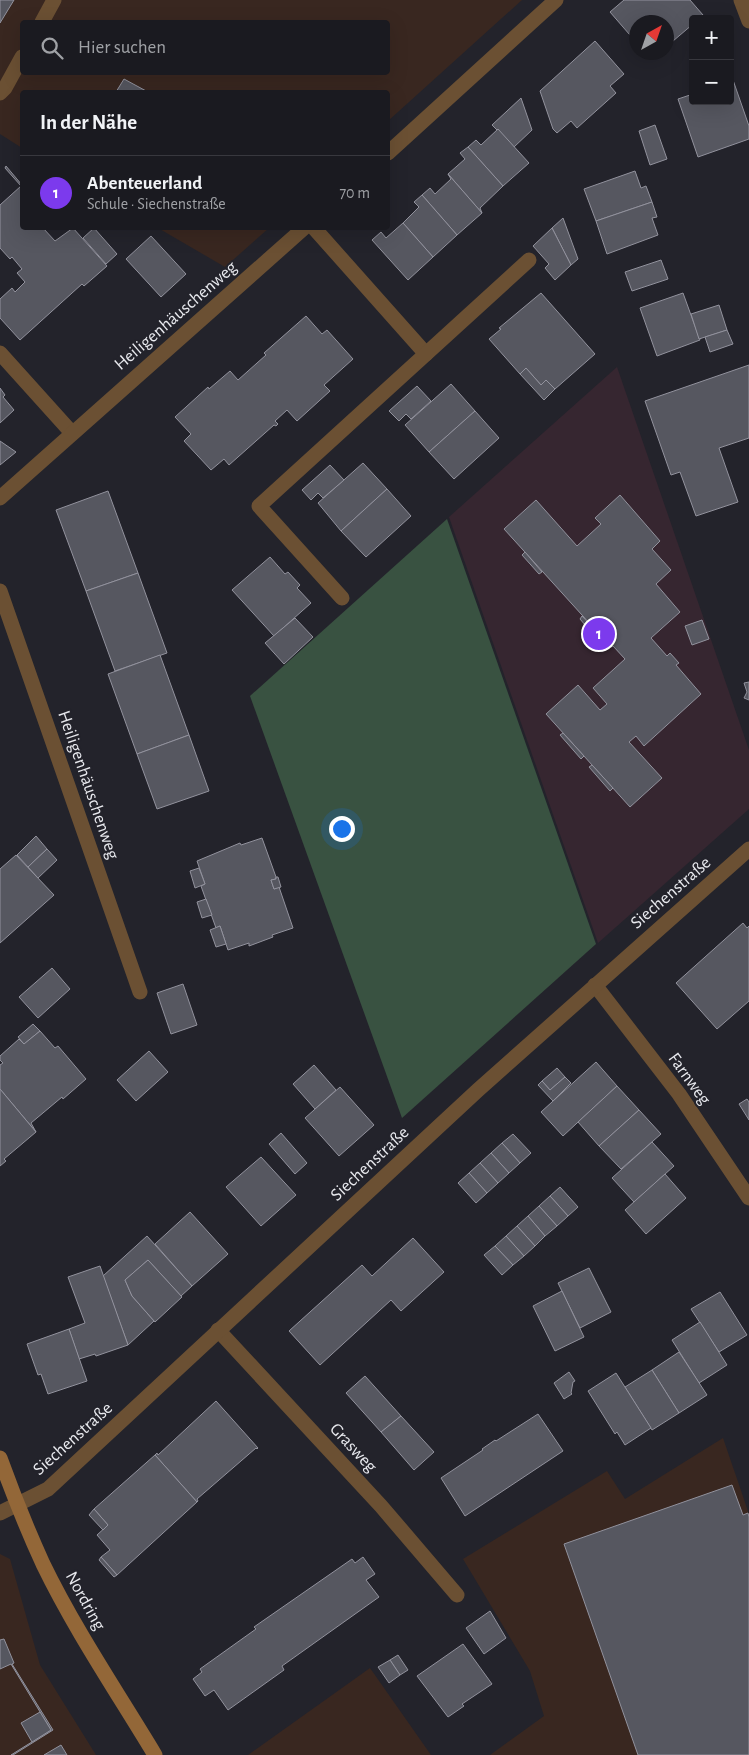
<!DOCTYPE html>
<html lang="de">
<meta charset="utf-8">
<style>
:root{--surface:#1a1a20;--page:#232329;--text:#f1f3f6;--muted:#9fa1a5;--line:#38383e;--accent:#7c3aed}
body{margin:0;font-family:"Alegreya Sans",sans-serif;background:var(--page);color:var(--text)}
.controls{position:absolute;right:15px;top:15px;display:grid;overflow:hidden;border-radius:5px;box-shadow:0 5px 20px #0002}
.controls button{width:45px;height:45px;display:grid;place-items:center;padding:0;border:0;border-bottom:1px solid var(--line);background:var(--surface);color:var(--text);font:25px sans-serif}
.compass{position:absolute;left:629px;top:15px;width:45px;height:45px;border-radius:50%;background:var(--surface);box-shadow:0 5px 20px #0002;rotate:40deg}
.you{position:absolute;left:341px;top:828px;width:18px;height:18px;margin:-12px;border:4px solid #fff;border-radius:50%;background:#1a73e8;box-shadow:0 0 0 8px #1a73e833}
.badge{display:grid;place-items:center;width:32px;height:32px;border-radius:50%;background:var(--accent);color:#fff;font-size:16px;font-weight:700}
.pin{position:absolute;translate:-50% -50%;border:2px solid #fff;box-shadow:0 1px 5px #0006}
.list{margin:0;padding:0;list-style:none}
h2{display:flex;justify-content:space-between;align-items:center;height:65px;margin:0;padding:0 20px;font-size:21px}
h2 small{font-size:16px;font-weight:400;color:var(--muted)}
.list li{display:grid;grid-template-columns:32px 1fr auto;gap:15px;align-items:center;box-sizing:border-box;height:75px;padding:0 20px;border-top:1px solid var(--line)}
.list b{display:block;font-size:19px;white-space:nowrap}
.list p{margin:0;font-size:16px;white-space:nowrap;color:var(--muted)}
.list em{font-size:16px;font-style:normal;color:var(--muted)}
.icon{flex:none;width:28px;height:28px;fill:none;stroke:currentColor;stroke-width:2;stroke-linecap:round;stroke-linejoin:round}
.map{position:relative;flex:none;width:749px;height:1755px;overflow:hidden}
.search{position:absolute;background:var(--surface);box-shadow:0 5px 20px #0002;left:20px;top:20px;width:370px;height:55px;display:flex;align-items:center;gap:12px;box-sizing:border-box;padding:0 18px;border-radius:5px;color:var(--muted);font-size:19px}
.panel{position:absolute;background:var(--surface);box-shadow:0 5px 20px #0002;left:20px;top:90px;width:370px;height:140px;border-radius:5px}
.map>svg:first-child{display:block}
</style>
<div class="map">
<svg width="749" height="1755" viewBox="0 0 749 1755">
<rect width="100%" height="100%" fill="#23232b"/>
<g fill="#392720" fill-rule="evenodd">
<path d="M0,0H522L388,121V92H22V148L0,134ZM22,22H388V72H22Z"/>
<polygon points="158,228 269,228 225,267"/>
<polygon points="723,1438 749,1514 749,1755 490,1755 544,1716 530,1671 463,1559 607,1471 625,1499"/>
<polygon points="0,1554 10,1559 40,1665 96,1755 0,1755"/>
<polygon points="370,1668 431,1755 248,1755"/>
</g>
<polygon fill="#362630" points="617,367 749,750 749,809 598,943 449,517"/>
<polygon fill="#395241" points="447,519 596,944 402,1118 250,696"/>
<g fill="#565760" stroke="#92929d">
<polygon points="0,0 14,0 0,23"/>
<polygon points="624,0 690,0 703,15 699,19 693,19 693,24 666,47 666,22 636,22 636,42 610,12"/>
<polygon points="595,41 624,74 610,86 616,93 577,128 571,121 557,133 553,129 540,91"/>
<polygon points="124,79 148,92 116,92"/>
<polygon points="733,80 749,126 749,139 698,157 678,99 693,94 693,101 730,101 730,81"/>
<polygon points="521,98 532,130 514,147 492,125"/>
<polygon points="655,125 667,159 650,165 639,131"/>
<polygon points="498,129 529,163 503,186 468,147 476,140 481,145"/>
<polygon points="468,147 503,186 480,208 482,213 448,174 465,159 460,153"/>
<polygon points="6,166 22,185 22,228 43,228 55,241 73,228 107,266 84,286 82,284 20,340 0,318 0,299 12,288 15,292 25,282 17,273 22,269 12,257 10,259 0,248 0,205 21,186 5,168"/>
<polygon points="635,171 641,188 646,186 652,202 596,221 584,189"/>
<polygon points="448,174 482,213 457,235 422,195 430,188 435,194 451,179"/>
<polygon points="422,195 457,235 433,257 403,223 419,207 414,202"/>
<polygon points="652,202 657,217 652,218 658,235 607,254 596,221"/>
<polygon points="563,218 578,259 571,265 552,228"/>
<polygon points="403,223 433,257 408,280 372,240 381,232 386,238"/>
<polygon points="94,228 117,254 106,264 83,238"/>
<polygon points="552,228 571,265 555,280 545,268 549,264 533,246"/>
<polygon points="151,236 186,274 161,297 126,259"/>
<polygon points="661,260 668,279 632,291 625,272"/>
<polygon points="541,293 595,354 555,389 546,380 541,385 526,368 520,374 489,339 501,329 499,328"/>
<polygon points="683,293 700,340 657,356 640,308"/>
<polygon points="719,305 727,330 699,339 691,314"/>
<polygon points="306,316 322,334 327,330 353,359 324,385 330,391 297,421 287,410 275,421 278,424 276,426 274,425 229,465 224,459 211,470 184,441 191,434 175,417 208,387 209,389 230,371 238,380 266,355 264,353"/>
<polygon points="727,330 733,344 710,352 705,337"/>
<polygon points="749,365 749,438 719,448 738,502 696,516 680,472 671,475 645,401"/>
<polygon points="526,368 541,385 546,380 555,389 544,400 520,374"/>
<polygon points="451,384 475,411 429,452 405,425"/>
<polygon points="417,386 431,401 411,419 406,414 399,421 389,411"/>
<polygon points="0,388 5,395 3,397 14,410 0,423"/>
<polygon points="475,411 499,438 454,479 429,452"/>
<polygon points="0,441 16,452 0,465"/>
<polygon points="363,463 387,489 341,531 318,503"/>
<polygon points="330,465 344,480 323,498 318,493 311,500 302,490"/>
<polygon points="387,489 411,516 366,557 341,531"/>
<polygon points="108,491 138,573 86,591 56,510"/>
<polygon points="620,495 660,541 652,549 671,570 656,584 680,612 651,638 667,656 670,653 679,663 676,665 701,694 644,746 636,736 629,742 662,778 630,807 546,714 578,685 600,710 607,704 593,688 625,659 613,646 611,647 504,529 536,500 577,546 601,524 595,518"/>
<polygon points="525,552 542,572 539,574 522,555"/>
<polygon points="270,557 285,574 288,572 300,585 297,588 311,603 274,636 232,590"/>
<polygon points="138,573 167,653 115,671 86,591"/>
<polygon points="582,616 600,635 596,638 580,619"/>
<polygon points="295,618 313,637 284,664 265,643"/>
<polygon points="702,620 709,639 692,645 685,626"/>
<polygon points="160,655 189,735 137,754 108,674"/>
<polygon points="749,682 749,700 744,698 747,692 744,683"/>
<polygon points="563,733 584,756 581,759 560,735"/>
<polygon points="189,735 209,791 157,809 137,754"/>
<polygon points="592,765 613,788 610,791 589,767"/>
<polygon points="36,836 47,849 28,867 17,855"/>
<polygon points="262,838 276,877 276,879 271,880 274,889 279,887 293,928 272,935 273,937 249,946 249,943 228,950 220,926 216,928 201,886 205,884 197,861 240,843 241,845"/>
<polygon points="47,849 57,860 38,878 28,867"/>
<polygon points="16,855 54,895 0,943 0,869"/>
<polygon points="199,868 205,884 195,888 190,871"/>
<polygon points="276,877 278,877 281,887 274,889 271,880 276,879"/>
<polygon points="206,899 212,915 202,918 197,902"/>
<polygon points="743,923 747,928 749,926 749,1001 717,1029 676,983"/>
<polygon points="220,926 226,944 216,947 210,930"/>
<polygon points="52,968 70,989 38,1018 19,997"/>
<polygon points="183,984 197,1025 171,1034 157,993"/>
<polygon points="33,1024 40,1031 24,1044 18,1037"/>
<polygon points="40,1031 55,1048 58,1046 86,1079 63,1099 62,1097 31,1123 36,1132 0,1089 0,1065 3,1063 0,1060 0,1056 19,1039 24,1044"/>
<polygon points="149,1051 168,1072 136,1101 117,1080"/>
<polygon points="596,1062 617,1086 563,1136 541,1112"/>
<polygon points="314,1065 336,1090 315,1109 293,1084"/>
<polygon points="557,1068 565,1077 550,1090 542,1081"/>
<polygon points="565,1077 571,1083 553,1101 538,1085 542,1081 550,1090"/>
<polygon points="617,1086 639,1110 599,1146 578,1122"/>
<polygon points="340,1087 374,1125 339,1156 305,1118"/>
<polygon points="0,1089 36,1132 4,1159 6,1161 0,1166"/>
<polygon points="747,1099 749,1102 749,1120 739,1104"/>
<polygon points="639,1110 661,1134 621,1169 599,1146"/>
<polygon points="281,1133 307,1163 295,1174 269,1144"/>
<polygon points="513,1134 531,1153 520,1163 502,1143"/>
<polygon points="652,1142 674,1166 634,1202 612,1178"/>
<polygon points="502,1143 520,1163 509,1173 491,1153"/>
<polygon points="491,1153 509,1173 498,1183 480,1163"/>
<polygon points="261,1157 296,1195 261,1226 226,1187"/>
<polygon points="480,1163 498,1183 487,1193 469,1173"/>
<polygon points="469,1173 487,1193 476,1203 458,1183"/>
<polygon points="665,1174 686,1198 646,1234 625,1210"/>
<polygon points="560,1187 578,1207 568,1216 550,1196"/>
<polygon points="550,1196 568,1216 557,1226 539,1206"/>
<polygon points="539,1206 557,1226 545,1236 528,1216"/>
<polygon points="190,1212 228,1254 192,1286 155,1244"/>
<polygon points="528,1216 545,1236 535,1246 517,1226"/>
<polygon points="517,1226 535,1246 524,1256 506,1236"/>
<polygon points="147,1236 192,1286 181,1296 148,1260 125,1280 132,1296 154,1321 128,1345 103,1276"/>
<polygon points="506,1236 524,1256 513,1265 495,1246"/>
<polygon points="413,1238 444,1272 401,1311 391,1300 320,1365 289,1331 362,1265 372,1276"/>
<polygon points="495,1246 513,1265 502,1275 484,1255"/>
<polygon points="148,1260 182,1297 155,1322 132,1296 125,1280"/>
<polygon points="100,1266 128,1345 96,1356 95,1354 79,1359 69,1329 85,1323 68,1277"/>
<polygon points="589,1268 611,1312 580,1328 558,1283"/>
<polygon points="562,1291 584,1337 555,1351 533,1306"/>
<polygon points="720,1292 747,1335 719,1352 691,1309"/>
<polygon points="700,1322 727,1365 699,1383 672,1340"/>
<polygon points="69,1329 87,1381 48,1394 41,1374 38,1375 27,1344"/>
<polygon points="679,1352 707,1395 679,1413 652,1370"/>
<polygon points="652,1370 679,1413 652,1430 625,1387"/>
<polygon points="569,1372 575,1381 573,1382 571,1393 572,1394 564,1399 554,1383"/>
<polygon points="616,1373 651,1428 625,1445 617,1432 615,1434 588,1391"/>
<polygon points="365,1376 401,1416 381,1432 346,1393"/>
<polygon points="216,1401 258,1448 257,1449 256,1448 197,1499 198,1501 197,1502 155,1455 157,1453 158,1455"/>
<polygon points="538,1414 563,1451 465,1516 441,1478 483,1450 482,1449 495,1440 496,1441"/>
<polygon points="401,1416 434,1452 414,1470 381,1432"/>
<polygon points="155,1455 197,1502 117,1575 101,1557 110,1550 97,1535 108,1525 94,1509"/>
<polygon points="732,1485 743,1515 748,1513 749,1517 749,1755 638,1755 564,1544"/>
<polygon points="94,1509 108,1525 103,1530 89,1515"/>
<polygon points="101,1557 117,1575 114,1577 99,1560"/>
<polygon points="363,1557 375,1574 366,1580 379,1597 282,1666 284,1670 228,1710 214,1690 205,1696 193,1679 202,1672 200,1669 256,1629 254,1627 352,1559 355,1563"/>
<polygon points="490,1611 506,1638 484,1654 466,1628"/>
<polygon points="4,1639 14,1663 12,1664 53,1730 13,1755 11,1755 51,1730 11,1664 0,1669 0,1640"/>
<polygon points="463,1644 492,1684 462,1704 464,1706 448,1717 417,1676"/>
<polygon points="398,1655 408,1670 400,1675 390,1660"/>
<polygon points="390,1660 400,1675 389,1683 378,1667"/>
<polygon points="40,1712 51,1730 32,1742 21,1723"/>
<polygon points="61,1745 67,1755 44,1755"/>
</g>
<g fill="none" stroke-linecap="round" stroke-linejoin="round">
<g stroke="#6b5033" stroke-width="15">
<polyline points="42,22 54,0"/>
<polyline points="0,93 5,88 22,57"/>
<polyline points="314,228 426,354"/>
<polyline points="342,598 259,506 529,260"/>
</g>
<g stroke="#6b5033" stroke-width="15">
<polyline points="741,0 749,21"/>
<polyline points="388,153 556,0"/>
<polyline points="0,353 72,433"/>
<polyline points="0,498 304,228"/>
<polyline points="0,591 140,992"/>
<polyline points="595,985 679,1094 749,1198"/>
<polyline points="218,1330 381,1506 457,1595"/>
<polyline points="0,1513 48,1489 478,1090 749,849"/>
</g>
<path stroke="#936738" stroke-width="15" d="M0,1458C13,1494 27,1529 43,1564C75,1630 117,1692 155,1755"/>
</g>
<g text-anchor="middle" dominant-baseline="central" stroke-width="4" stroke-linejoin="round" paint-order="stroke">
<g font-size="18" fill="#e9eaef" stroke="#23232b">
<text transform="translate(176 316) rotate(-41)">Heiligenhäuschenweg</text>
<text transform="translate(88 785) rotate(71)">Heiligenhäuschenweg</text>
<text transform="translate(671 893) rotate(-41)">Siechenstraße</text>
<text transform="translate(689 1079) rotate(54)">Farnweg</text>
<text transform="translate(370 1164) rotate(-43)">Siechenstraße</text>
<text transform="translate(73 1439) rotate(-42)">Siechenstraße</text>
<text transform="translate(353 1448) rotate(47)">Grasweg</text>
<text transform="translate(85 1601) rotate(61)">Nordring</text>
</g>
</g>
</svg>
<div class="controls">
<button>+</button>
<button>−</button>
</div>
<svg class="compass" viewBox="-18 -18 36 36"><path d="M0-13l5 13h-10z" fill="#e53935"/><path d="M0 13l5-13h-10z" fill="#9fa1a5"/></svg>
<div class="you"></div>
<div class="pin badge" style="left:599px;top:634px">1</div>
<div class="search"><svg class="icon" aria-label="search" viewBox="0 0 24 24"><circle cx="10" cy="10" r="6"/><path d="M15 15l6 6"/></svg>Hier suchen</div>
<section class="panel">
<h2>In der Nähe<small></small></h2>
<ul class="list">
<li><span class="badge">1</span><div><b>Abenteuerland</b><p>Schule · Siechenstraße</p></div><em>70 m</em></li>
</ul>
</section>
</div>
